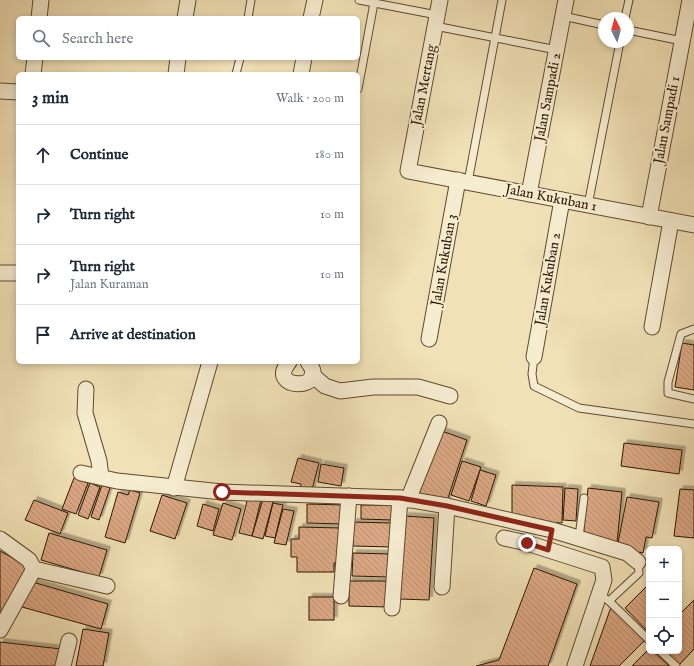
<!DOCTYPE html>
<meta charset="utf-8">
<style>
:root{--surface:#fff;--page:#f2f2f3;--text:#1f2937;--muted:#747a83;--line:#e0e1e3}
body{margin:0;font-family:"IM FELL English",serif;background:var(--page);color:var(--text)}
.controls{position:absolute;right:12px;bottom:12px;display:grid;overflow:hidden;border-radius:6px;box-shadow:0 2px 6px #0003}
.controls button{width:36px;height:36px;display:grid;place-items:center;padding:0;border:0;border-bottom:1px solid var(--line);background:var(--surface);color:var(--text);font:20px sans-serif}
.compass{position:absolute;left:598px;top:12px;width:36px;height:36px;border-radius:50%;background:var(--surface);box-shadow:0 2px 6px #0003;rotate:354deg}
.stop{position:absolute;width:12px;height:12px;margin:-9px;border:3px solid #8f2418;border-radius:50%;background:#fff}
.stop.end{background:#8f2418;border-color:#fff;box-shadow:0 1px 4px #0008}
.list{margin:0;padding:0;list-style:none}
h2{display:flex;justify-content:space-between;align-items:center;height:52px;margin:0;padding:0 16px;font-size:17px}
h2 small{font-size:13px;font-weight:400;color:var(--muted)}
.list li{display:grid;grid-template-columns:26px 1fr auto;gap:12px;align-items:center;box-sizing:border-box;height:60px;padding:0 16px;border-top:1px solid var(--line)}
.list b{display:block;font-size:15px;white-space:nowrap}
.list p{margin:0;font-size:13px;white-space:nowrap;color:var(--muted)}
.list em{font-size:13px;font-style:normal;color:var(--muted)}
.icon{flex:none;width:22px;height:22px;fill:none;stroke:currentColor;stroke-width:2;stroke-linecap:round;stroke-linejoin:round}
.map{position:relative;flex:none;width:694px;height:666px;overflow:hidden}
.search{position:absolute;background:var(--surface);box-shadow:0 2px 6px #0003;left:16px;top:16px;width:344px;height:44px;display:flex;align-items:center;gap:10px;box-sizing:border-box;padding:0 14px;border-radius:6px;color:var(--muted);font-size:15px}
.panel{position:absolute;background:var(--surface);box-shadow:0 2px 6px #0003;left:16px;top:72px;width:344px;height:292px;border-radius:6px}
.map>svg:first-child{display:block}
</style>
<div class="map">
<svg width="694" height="666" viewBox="0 0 694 666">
<defs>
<pattern id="building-back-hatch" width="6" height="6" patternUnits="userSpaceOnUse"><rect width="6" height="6" fill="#dca885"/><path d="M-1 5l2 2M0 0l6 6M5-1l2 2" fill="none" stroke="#bd9071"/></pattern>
<filter id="shadow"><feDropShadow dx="3.5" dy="-3.5" stdDeviation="0" flood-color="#0004"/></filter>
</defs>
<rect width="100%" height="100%" fill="#f1e1b6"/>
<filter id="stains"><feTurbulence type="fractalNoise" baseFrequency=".005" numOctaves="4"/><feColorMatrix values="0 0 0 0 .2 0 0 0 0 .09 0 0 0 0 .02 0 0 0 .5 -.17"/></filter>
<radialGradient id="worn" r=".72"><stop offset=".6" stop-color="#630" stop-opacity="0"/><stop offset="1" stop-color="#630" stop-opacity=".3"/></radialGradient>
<g fill="url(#building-back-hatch)" stroke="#2d1700" filter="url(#shadow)">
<polygon points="682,343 694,345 694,390 675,387"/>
<polygon points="439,430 467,440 446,504 417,495"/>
<polygon points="624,443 682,450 679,474 621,466"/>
<polygon points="298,458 319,463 311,493 300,490 301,484 291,482"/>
<polygon points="462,461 481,467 469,501 451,495"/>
<polygon points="321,464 344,468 341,486 318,482"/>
<polygon points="480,470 496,475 486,506 471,501"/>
<polygon points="74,478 88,483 76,514 62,509"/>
<polygon points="90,483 100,487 88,519 78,515"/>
<polygon points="102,485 110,488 99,520 91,517"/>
<polygon points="512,485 563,487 562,523 512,522"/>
<polygon points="565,488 578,489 576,521 563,520"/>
<polygon points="588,488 622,492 617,543 583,539"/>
<polygon points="680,489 694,490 694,538 674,536"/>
<polygon points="130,490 140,493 125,543 105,537 118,492 128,495"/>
<polygon points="162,495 187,503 175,539 150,531"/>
<polygon points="248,497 261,500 252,536 239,533"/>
<polygon points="627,497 659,502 652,538 646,537 643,553 617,548"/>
<polygon points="263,499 273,502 263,539 252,536"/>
<polygon points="34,500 68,513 60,534 25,520"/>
<polygon points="223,503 241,509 232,540 213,535"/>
<polygon points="273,503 283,505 275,538 265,536"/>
<polygon points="203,504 219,509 213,531 197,526"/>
<polygon points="307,504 344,505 343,524 307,523"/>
<polygon points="361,505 392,505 392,520 361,519"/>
<polygon points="283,509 294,511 286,545 274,543"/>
<polygon points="405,516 434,518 429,600 400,599"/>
<polygon points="353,522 391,523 391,547 353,546"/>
<polygon points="299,527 341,528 341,563 334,563 334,572 297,572 297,557 291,557 291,539 299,539"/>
<polygon points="49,533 107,550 99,577 41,560"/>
<polygon points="0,551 31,568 0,623"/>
<polygon points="353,553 390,554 390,577 352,576"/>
<polygon points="534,568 577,584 548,666 476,666 499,660"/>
<polygon points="29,581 108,604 101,629 22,607"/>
<polygon points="349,581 388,581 388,607 349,606"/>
<polygon points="649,584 649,633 625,608"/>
<rect x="309" y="597" width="25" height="23"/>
<polygon points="694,600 694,649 679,665 665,651 679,651 679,615"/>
<polygon points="611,607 644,641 619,666 590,666"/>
<polygon points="83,629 109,633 103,666 76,666"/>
<polygon points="0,642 61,649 59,666 0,666"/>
<polygon points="649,649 649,651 653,651 669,666 632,666"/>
</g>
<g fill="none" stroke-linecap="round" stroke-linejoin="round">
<defs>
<g id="lane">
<polyline points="359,0 437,15"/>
<polyline points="563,16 604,25"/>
<polyline points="248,18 251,0"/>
<polyline points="625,18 629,0"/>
<polyline points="435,26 557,50"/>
<polyline points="628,30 682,41"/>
<polyline points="236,74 240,58"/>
<polyline points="358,89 374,3"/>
<polyline points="468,182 502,0"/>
<polyline points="588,205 620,42"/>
<polyline points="694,329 681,334 668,382 668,393 694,399"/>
<polyline points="534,357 532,374 534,386 579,408 694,424"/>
<polyline points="579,537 584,498"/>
<polyline points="599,594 609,601 649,640"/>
<polyline points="609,601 639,573 638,562"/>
<polyline points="660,651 676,666"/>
</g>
<g id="street">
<polyline points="440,0 408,171 694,225"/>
<polyline points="39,18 41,0"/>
<polyline points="185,18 188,0"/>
<polyline points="311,18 315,0"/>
<polyline points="33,74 35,58"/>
<polyline points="176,74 178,58"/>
<polyline points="301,74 304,58"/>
<polyline points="0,91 18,92"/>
<polyline points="529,194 566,0"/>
<polyline points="649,217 690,0"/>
<polyline points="0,273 18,273"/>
<polyline points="652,327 671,221"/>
<polyline points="429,339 458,180"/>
<polyline points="534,357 562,200"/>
<path d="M289,362C265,391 331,391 308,362"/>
<polyline points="312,375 325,386 340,391 373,387 418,387 450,396"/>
<polyline points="86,389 85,413 99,461 101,477"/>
<polyline points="81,473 117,481 222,492 400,498 447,506 552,530 627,553 638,562"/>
<polyline points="174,488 210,362"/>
<polyline points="408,500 439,423"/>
<polyline points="504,538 527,543 602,567 604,580 575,666"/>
<polyline points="0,539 29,560 34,569 107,586"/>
<polyline points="442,587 447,506"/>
<polyline points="341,596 349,496"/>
<polyline points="392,608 400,498"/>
<polyline points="0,630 34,569"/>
<polyline points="63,666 69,641"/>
</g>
</defs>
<use href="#lane" stroke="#5e4a2e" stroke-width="9"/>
<use href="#street" stroke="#5e4a2e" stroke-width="17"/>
<use href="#lane" stroke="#f6ecd0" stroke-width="7"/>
<use href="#street" stroke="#f6ecd0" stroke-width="15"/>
</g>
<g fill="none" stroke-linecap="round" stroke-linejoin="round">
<polyline stroke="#8f2418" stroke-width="5" points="222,492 400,498 447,506 552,530 548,550 527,543"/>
</g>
<g text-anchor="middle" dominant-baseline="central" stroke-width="4" stroke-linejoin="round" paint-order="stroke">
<g font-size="14" fill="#2d1700" stroke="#f6ecd0">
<text transform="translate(424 85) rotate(-79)">Jalan Mertang</text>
<text transform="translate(548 97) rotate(-79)">Jalan Sampadi 2</text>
<text transform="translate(667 120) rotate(-79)">Jalan Sampadi 1</text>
<text transform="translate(551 198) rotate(11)">Jalan Kukuban 1</text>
<text transform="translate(444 260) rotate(-80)">Jalan Kukuban 3</text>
<text transform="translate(548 279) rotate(-80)">Jalan Kukuban 2</text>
</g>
</g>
<rect width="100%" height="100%" filter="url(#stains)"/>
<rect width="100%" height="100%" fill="url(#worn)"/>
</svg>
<div class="controls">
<button>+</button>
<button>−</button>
<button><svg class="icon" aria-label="locate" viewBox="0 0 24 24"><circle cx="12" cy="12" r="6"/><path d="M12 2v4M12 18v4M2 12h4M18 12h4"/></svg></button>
</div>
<svg class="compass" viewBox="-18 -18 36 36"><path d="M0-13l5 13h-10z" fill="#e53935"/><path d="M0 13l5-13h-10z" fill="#747a83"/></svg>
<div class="stop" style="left:222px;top:492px"></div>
<div class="stop end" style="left:527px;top:543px"></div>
<div class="search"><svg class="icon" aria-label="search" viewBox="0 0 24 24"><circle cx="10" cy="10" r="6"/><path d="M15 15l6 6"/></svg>Search here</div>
<section class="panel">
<h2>3 min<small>Walk · 200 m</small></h2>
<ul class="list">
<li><svg class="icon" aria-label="ahead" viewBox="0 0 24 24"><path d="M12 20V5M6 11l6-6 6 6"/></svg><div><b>Continue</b></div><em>180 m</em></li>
<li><svg class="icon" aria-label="right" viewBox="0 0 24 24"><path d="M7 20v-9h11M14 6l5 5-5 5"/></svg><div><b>Turn right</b></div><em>10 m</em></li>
<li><svg class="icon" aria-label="right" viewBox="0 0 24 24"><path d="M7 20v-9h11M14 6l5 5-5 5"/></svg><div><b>Turn right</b><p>Jalan Kuraman</p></div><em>10 m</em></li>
<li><svg class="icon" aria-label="arrive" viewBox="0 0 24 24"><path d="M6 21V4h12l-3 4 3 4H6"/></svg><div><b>Arrive at destination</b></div></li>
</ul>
</section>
</div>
